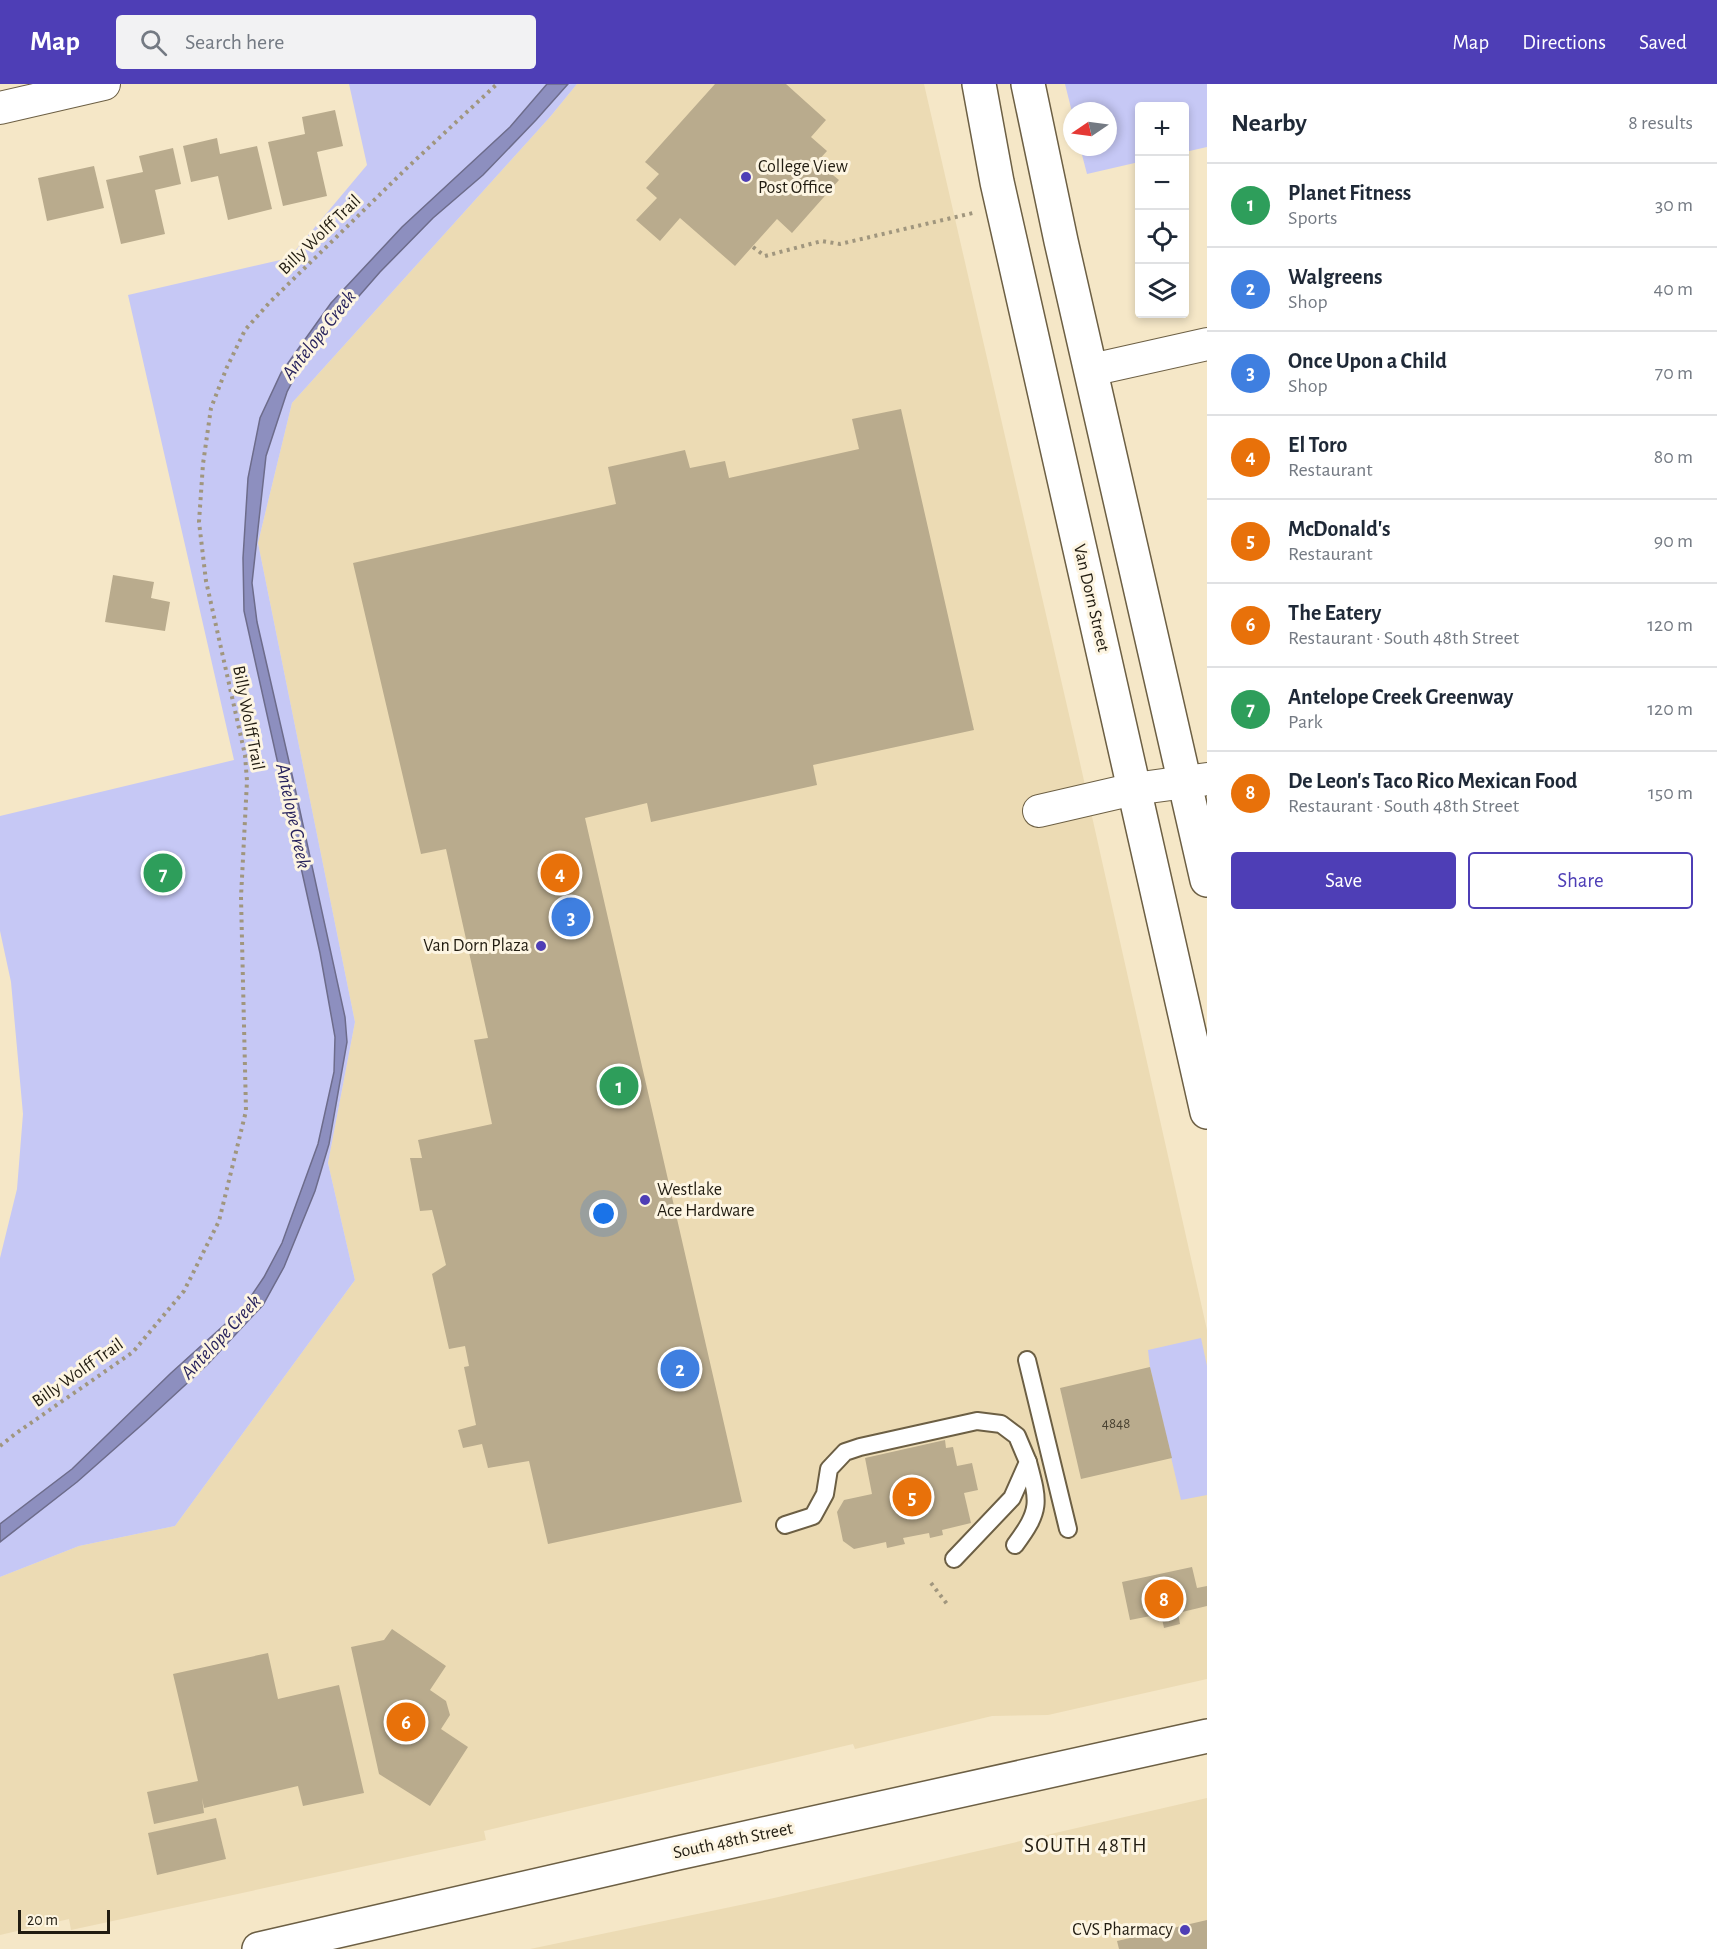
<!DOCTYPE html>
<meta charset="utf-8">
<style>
:root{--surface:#fff;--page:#f2f2f3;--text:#1f2937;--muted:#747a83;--line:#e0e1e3;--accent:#4e3eb6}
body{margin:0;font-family:"Alegreya Sans",sans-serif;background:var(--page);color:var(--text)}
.controls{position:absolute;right:18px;top:18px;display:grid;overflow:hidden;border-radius:6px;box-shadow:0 3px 9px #0003}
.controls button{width:54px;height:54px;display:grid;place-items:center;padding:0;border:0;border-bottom:2px solid var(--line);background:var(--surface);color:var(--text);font:30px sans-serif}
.compass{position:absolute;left:1063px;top:18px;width:54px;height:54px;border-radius:50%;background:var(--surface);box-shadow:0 3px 9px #0003;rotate:257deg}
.scale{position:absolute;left:18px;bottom:15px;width:92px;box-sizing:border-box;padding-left:6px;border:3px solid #211c11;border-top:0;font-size:16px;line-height:21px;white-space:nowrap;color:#211c11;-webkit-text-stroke:4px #fdf5e2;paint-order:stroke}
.you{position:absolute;left:604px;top:1130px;width:21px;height:21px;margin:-15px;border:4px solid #fff;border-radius:50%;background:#1a73e8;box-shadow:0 0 0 9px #1a73e833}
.badge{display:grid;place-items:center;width:39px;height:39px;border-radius:50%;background:var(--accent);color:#fff;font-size:20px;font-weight:700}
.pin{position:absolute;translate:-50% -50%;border:3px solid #fff;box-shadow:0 2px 6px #0006}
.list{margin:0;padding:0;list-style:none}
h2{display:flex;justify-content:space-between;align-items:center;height:78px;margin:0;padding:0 24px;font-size:26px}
h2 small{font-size:20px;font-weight:400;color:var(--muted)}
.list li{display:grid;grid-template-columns:39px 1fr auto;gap:18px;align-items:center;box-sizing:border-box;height:84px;padding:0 24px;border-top:2px solid var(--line)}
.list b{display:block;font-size:22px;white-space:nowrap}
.list p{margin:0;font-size:20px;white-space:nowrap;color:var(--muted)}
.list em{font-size:20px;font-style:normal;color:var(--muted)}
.actions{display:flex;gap:12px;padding:18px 24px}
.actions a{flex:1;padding:14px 0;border:2px solid var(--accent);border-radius:6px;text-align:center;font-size:21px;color:var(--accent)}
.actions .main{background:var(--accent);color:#fff}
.icon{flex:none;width:33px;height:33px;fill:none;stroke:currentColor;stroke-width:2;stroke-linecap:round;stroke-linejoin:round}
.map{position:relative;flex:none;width:1207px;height:1865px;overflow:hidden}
header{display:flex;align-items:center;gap:36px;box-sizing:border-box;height:84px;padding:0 30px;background:var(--accent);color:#fff}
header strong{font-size:28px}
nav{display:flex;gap:33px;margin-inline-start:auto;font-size:21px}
.search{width:420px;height:54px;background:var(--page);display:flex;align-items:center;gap:15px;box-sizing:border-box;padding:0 21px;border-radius:6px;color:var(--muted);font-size:22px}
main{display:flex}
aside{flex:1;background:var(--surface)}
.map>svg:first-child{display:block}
</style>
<header>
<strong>Map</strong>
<div class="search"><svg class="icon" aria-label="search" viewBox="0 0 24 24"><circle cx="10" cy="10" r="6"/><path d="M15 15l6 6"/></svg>Search here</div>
<nav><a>Map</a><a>Directions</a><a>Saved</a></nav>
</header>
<main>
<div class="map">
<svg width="1207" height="1865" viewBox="0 0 1207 1865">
<rect width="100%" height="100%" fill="#f5e7c7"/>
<g fill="#ecdbb4">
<polygon points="577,0 924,0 1076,661 1207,1246 1207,1595 1048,1631 992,1632 855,1665 853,1660 484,1747 486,1756 71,1846 69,1835 0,1851 0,1493 79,1462 175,1442 355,1196 328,1079 355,938 258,459 292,319 550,33"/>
<polygon points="1207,1714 1207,1865 530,1865 774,1814"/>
</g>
<g fill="#c6c8f5">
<polygon points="349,0 577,0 550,33 292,319 258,459 355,938 328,1079 355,1196 175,1442 79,1462 0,1493 0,1174 17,1105 23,1030 11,898 0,847 0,732 234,676 128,211 289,174 367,81"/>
<polygon points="1065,0 1207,0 1207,63 1185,68 1184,22 1140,22 1139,78 1087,90 1080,63 1108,63 1108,27 1072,28"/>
<polygon points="1201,1254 1207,1282 1207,1411 1181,1416 1150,1283 1148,1266"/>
</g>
<polygon fill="#8d8fbf" stroke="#6d6c8b" stroke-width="1.5" points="547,0 568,0 536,36 483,91 433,134 380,188 304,275 287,308 266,372 252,499 257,538 293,695 345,933 347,958 329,1060 315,1107 284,1183 263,1221 208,1280 145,1338 77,1398 0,1458 0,1440 72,1385 171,1289 243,1224 264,1193 282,1159 318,1060 334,988 335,953 320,869 244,527 243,474 248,394 260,334 281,289 331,219 402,143 510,43"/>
<g fill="#b9ab8d">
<polygon points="715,0 786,0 826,36 811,53 827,67 817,78 839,96 792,149 777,135 735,182 680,134 660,157 636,136 657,114 646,104 659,90 645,78"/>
<polygon points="335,26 343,62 317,68 327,112 283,122 268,58 305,50 302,33"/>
<polygon points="217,54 220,70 257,62 272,125 228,136 218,92 191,98 183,62"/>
<polygon points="173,64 181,100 155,106 165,150 121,160 106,96 143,88 139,72"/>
<polygon points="94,82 104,124 47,137 38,94"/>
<polygon points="901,325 974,646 813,681 817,701 651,738 647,719 585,734 742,1418 548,1460 529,1377 488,1384 482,1360 463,1364 458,1346 476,1341 464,1283 469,1282 465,1262 449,1265 432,1190 446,1181 432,1126 420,1127 410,1074 422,1074 418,1056 492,1040 474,956 488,954 446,765 421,770 353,479 616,420 608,383 685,366 690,384 725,377 729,394 859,365 852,335"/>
<polygon points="113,491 154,498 151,514 170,518 165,547 105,538"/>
<polygon points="1150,1283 1172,1374 1081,1395 1060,1304"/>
<polygon points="945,1356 946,1364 953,1363 957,1382 972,1379 978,1406 964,1409 971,1439 942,1446 943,1451 930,1454 929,1449 903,1454 905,1460 887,1464 886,1458 854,1465 843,1457 837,1428 844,1416 872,1410 865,1374"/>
<polygon points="1192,1483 1197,1504 1207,1502 1207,1522 1178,1529 1180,1540 1164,1544 1161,1530 1130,1536 1122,1498"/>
<polygon points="392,1545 446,1582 430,1606 446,1617 450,1631 441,1645 468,1663 430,1722 379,1690 351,1563 384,1556"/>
<polygon points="268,1569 278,1615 339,1601 364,1709 303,1722 298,1702 204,1724 202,1714 204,1729 154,1740 147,1708 198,1697 173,1590"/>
<polygon points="216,1734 226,1775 157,1791 148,1749"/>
<polygon points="1207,1836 1207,1865 1119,1865 1117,1857"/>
</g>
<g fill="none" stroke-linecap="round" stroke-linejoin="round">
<defs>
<g id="service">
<polyline points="1027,1276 1068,1445"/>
<polyline points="785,1441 813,1432 825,1410 829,1385 845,1368 860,1363 977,1337 1001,1340 1017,1352 1028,1378 1012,1414 954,1475"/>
<path d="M1015,1461C1041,1426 1039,1419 1028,1378"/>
</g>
<g id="minor">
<polyline points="0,24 104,0"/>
<polyline points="1091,286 1207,260"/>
<polyline points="1039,727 1134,705 1207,695"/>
</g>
<g id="secondary">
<polyline points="979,0 997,98 1207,1028"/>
<polyline points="1028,0 1061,157 1207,796"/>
<polyline points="259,1865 678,1769 1207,1652"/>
</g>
</defs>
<use href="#service" stroke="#6c5f44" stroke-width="20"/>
<use href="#minor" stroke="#6c5f44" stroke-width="34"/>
<use href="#secondary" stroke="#6c5f44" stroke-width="36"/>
<g stroke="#a0967e" stroke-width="4" stroke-dasharray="3 4.5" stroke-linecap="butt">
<polyline points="753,163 765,172 822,157 840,160 973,129"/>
<polyline points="0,1362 15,1350 133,1268 184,1207 219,1137 246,1027 241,813 247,697 245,671 206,497 199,438 203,380 211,324 227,283 245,246 270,218 409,82 497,0"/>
<polyline points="931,1499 947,1520"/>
</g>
<use href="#service" stroke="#fff" stroke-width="16"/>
<use href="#minor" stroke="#fff" stroke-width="32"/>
<use href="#secondary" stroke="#fff" stroke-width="33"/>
</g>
<g fill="#4e3eb6" stroke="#fdf5e2" stroke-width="2">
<circle cx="746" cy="93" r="6"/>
<circle cx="541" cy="862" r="6"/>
<circle cx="645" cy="1116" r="6"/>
<circle cx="1185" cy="1846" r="6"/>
</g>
<g text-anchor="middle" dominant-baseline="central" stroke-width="6" stroke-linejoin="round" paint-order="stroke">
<g font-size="15" fill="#474030">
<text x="1116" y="1339">4848</text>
</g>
<g font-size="18" fill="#211c11" stroke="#fdf5e2" text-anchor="start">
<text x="758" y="83">College View<tspan x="758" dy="21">Post Office</tspan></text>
<text x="529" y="862" text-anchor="end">Van Dorn Plaza</text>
<text x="657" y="1106">Westlake<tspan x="657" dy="21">Ace Hardware</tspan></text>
<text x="1173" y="1846" text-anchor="end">CVS Pharmacy</text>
</g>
<g font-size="18" fill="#211c11" stroke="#fdf5e2">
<text transform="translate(320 151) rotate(-44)">Billy Wolff Trail</text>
<text transform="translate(1091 514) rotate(77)">Van Dorn Street</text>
<text transform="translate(248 634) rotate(79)">Billy Wolff Trail</text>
<text transform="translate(78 1289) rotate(-35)">Billy Wolff Trail</text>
<text transform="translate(733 1757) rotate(-12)">South 48th Street</text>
</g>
<g font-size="20" font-style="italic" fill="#28235d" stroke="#fdf5e2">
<text transform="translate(319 251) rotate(-52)">Antelope Creek</text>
<text transform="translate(293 732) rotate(78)">Antelope Creek</text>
<text transform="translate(221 1253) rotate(-47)">Antelope Creek</text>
</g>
<g font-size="21" letter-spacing="1.5" fill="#211c11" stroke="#fdf5e2">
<text x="1086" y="1761">SOUTH 48TH</text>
</g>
</g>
</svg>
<div class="controls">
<button>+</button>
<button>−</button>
<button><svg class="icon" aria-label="locate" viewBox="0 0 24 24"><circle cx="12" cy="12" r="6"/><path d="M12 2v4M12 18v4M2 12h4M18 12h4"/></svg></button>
<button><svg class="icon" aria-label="layers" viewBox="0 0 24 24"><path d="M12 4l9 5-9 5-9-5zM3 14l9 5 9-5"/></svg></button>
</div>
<svg class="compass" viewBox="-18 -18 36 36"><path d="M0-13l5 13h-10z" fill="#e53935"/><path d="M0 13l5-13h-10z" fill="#747a83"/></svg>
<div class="scale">20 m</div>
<div class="you"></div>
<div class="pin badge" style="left:619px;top:1002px;background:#2e9e5b">1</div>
<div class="pin badge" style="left:680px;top:1285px;background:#3f7fe0">2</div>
<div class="pin badge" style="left:571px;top:833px;background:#3f7fe0">3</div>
<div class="pin badge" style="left:560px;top:789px;background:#e8710a">4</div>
<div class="pin badge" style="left:912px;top:1413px;background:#e8710a">5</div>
<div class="pin badge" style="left:406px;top:1638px;background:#e8710a">6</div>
<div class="pin badge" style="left:163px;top:789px;background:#2e9e5b">7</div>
<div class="pin badge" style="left:1164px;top:1515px;background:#e8710a">8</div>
</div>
<aside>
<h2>Nearby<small>8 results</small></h2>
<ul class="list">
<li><span class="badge" style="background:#2e9e5b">1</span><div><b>Planet Fitness</b><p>Sports</p></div><em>30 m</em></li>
<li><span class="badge" style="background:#3f7fe0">2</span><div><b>Walgreens</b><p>Shop</p></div><em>40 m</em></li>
<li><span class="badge" style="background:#3f7fe0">3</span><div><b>Once Upon a Child</b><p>Shop</p></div><em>70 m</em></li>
<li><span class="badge" style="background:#e8710a">4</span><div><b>El Toro</b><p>Restaurant</p></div><em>80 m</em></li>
<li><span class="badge" style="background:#e8710a">5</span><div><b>McDonald's</b><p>Restaurant</p></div><em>90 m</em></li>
<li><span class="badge" style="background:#e8710a">6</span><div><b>The Eatery</b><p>Restaurant · South 48th Street</p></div><em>120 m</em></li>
<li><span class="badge" style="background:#2e9e5b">7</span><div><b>Antelope Creek Greenway</b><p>Park</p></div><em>120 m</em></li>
<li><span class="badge" style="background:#e8710a">8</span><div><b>De Leon's Taco Rico Mexican Food</b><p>Restaurant · South 48th Street</p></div><em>150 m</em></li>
</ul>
<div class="actions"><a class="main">Save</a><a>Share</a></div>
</aside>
</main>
